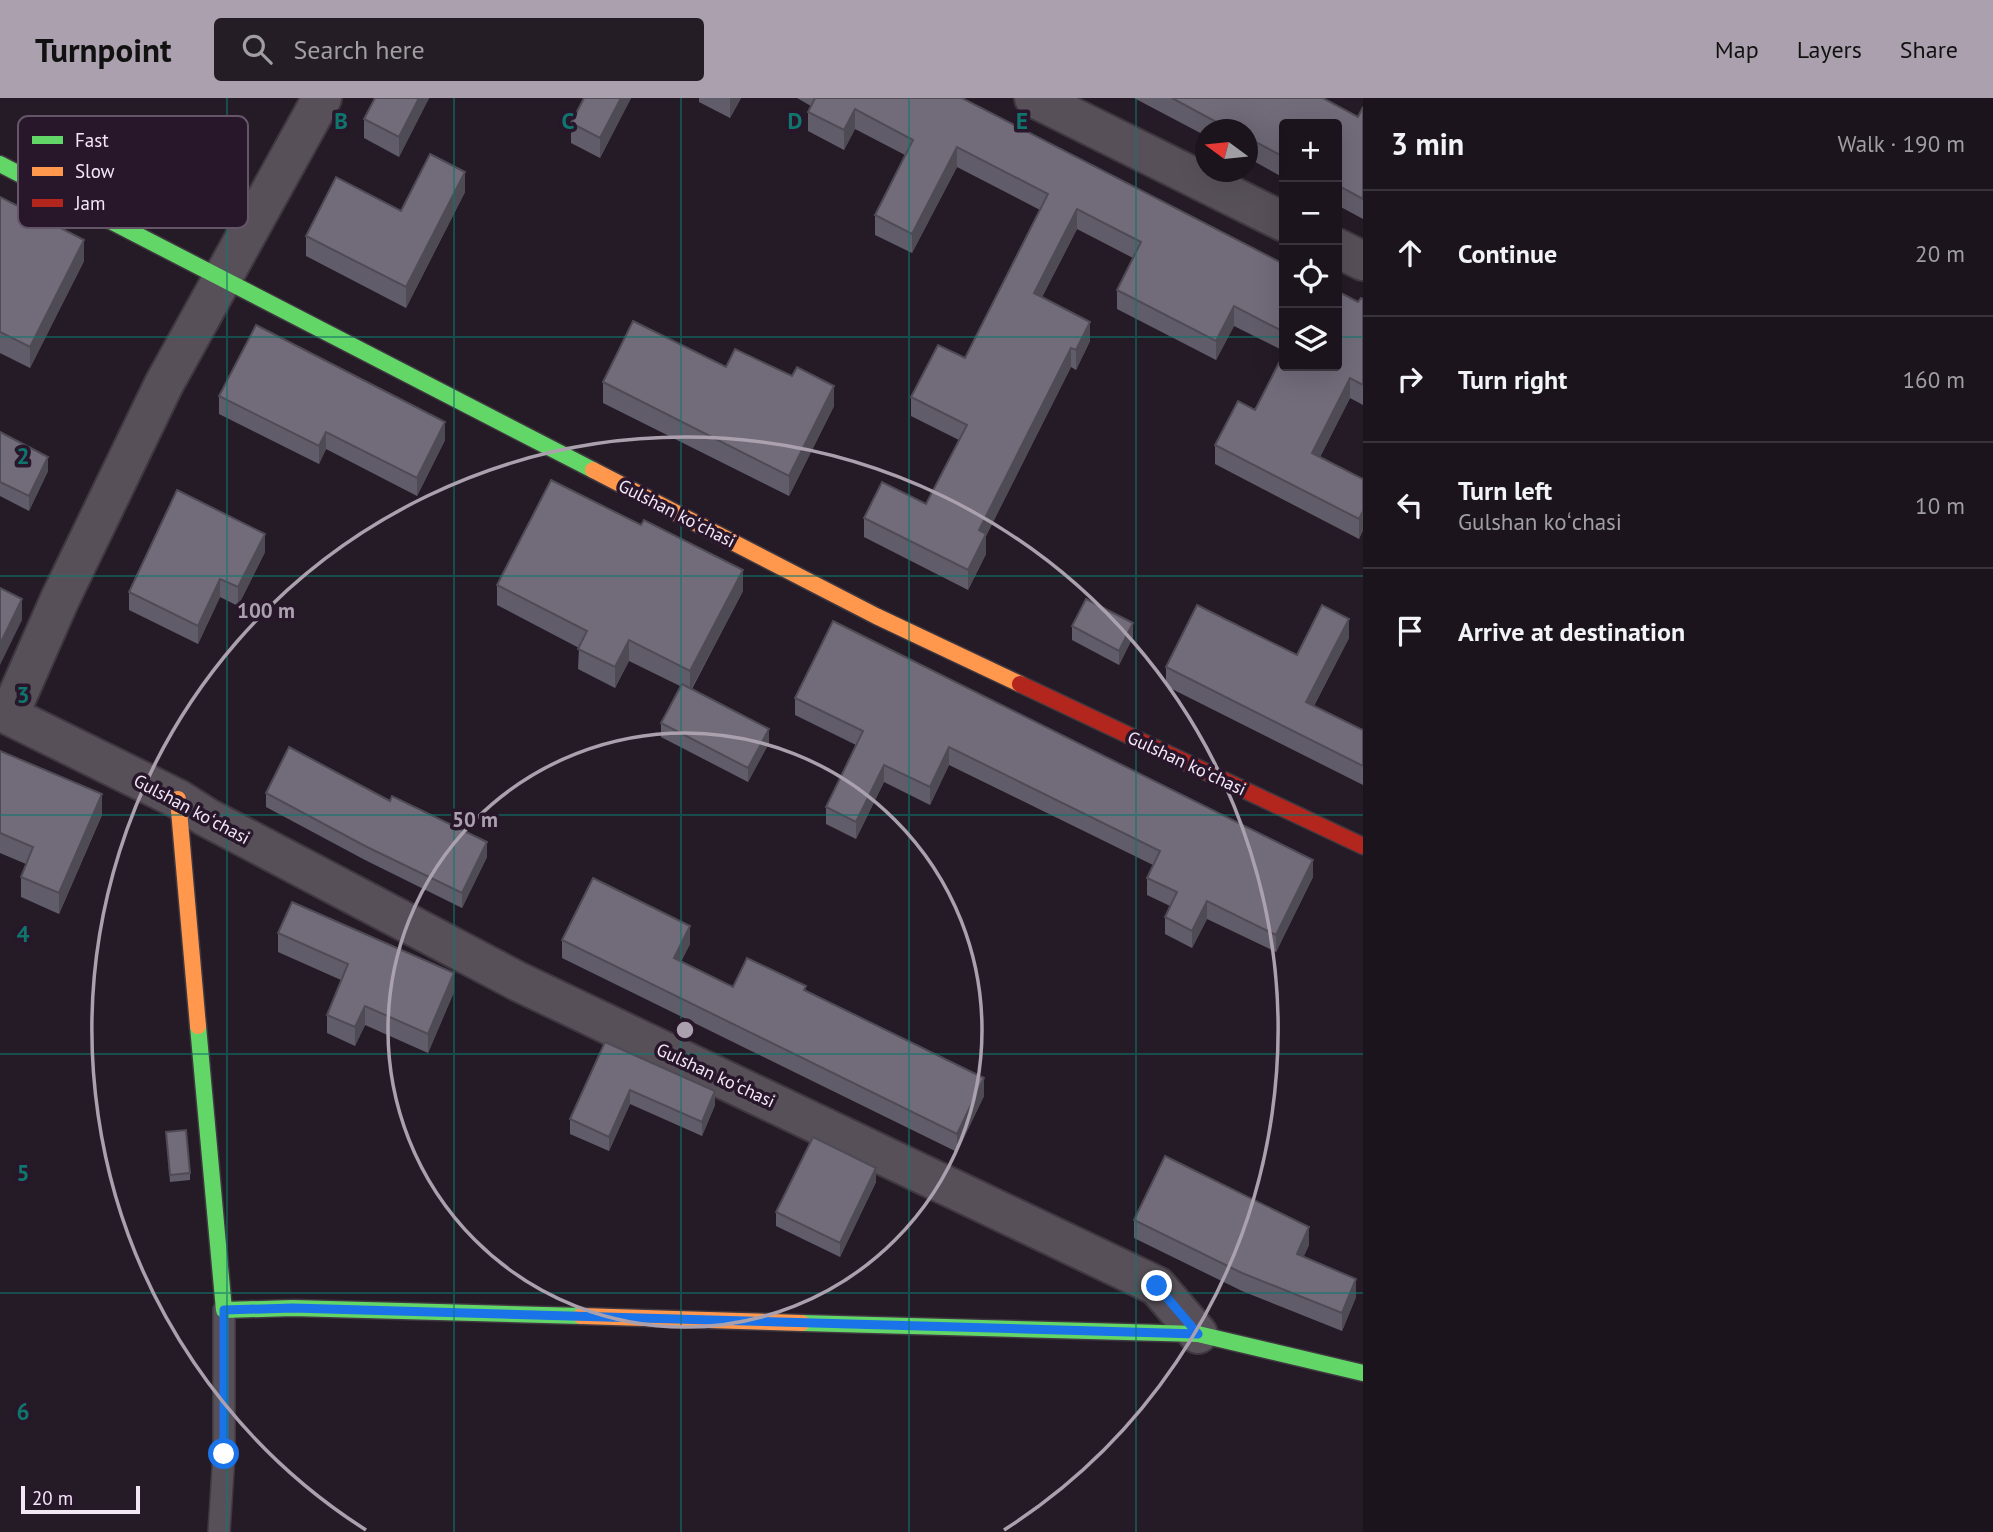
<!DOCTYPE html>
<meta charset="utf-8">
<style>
:root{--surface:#1b141c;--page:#241d25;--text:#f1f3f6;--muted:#a09ea3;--line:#39333b;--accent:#aba0ad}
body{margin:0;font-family:"PT Sans",sans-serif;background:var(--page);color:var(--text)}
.controls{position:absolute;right:21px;top:21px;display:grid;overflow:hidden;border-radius:7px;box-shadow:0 7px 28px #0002}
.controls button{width:63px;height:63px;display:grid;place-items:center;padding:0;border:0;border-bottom:2px solid var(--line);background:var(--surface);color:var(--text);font:35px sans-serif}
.compass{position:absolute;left:1195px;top:21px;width:63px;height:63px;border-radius:50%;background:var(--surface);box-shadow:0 7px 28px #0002;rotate:285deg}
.scale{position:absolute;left:21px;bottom:18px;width:119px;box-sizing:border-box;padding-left:7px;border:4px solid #f3e7f6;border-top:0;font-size:19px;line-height:24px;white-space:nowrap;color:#f3e7f6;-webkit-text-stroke:5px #28162b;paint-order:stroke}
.stop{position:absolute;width:21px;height:21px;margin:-16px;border:5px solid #1a73e8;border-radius:50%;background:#fff}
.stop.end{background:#1a73e8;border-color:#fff;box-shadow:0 2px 7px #0008}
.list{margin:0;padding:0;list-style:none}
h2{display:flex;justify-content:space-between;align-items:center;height:91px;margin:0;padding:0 28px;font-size:30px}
h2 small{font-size:23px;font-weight:400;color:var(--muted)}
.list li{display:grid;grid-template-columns:46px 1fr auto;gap:21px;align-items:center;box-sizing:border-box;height:126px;padding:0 28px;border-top:2px solid var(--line)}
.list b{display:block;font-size:26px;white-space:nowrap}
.list p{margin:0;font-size:23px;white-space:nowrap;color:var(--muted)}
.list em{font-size:23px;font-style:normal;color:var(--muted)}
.icon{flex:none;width:38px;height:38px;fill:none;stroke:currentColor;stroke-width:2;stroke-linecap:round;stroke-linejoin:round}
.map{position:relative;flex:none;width:1363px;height:1434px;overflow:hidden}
header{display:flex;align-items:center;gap:42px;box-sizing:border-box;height:98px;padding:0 35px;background:var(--accent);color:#111}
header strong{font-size:33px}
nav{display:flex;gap:38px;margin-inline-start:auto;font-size:24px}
.search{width:490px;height:63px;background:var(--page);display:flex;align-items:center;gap:18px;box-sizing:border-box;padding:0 24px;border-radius:7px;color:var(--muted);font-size:26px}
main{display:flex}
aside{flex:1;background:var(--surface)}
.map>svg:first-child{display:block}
</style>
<header>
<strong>Turnpoint</strong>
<div class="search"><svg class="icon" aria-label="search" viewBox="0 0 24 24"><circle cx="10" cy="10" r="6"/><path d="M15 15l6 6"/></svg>Search here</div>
<nav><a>Map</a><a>Layers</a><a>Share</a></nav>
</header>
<main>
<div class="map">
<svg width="1363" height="1434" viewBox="0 0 1363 1434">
<rect width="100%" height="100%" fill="#241b26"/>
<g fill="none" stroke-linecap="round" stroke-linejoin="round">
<defs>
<polyline id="lane" points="219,1434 224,1356 224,1212"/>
<g id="street">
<polyline points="1034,0 1284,124"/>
<polyline points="1337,150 1363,163"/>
<polyline points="0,613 178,701 206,719 519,884 1157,1188 1198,1236"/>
<polyline points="9,617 60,501 164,286 322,0"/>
</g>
<g id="fast">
<polyline points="0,66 593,372"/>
<polyline points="198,928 224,1212 293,1210 581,1218"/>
<polyline points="802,1225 1198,1236 1363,1275"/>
</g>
<g id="slow">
<polyline points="593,372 876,518 1020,586"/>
<polyline points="178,701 198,928"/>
<polyline points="581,1218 802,1225"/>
</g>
<polyline id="jam" points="1020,586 1363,748"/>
</defs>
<use href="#lane" stroke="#3f3840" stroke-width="24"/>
<use href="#street" stroke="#3f3840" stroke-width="42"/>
<use href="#fast" stroke="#3f3840" stroke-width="19"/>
<use href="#slow" stroke="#3f3840" stroke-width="19"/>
<use href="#jam" stroke="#3f3840" stroke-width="19"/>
<use href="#lane" stroke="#575059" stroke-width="21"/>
<use href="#street" stroke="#575059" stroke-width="38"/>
<use href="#fast" stroke="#63d668" stroke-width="16"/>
<use href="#slow" stroke="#ff974d" stroke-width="16"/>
<use href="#jam" stroke="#b3261e" stroke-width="16"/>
</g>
<g fill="#615c69">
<polygon points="375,0 429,0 399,59 364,40 364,21"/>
<polygon points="584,0 631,0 600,60 571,45 571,25"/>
<polygon points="699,0 741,0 730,20 699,4"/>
<polygon points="797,0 962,0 1284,166 1284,253 1234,228 1216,262 1117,211 1117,192 1133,160 1077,131 1042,199 1090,243 1076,272 1071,269 986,438 986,456 968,492 864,439 864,420 926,406 959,342 911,318 911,299 965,260 1040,112 957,69 912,155 875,137 875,117 905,57 855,31 844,52 808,33 808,14 811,8"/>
<polygon points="1134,0 1323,0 1358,19 1363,9 1363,121 1337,107 1337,26 1284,26 1284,80 1248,60 1248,32 1206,32 1206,38"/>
<polygon points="465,94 406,210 306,158 306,138 401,113"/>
<polygon points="0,99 84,163 30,270 0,255"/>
<polygon points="1363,201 1363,307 1350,300 1320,359 1363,381 1363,432 1359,441 1215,366 1215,347 1255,312 1358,204"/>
<polygon points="726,269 792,278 834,308 789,398 603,305 603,284"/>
<polygon points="219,298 445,342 417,398 326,351 319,366 219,316"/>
<polygon points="0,334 48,373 29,413 0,398"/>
<polygon points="265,454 238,508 220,499 198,546 129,512 129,494"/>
<polygon points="497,487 743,493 692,591 769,645 748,684 661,639 661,625 680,588 629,563 615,590 578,571 579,550 497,507"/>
<polygon points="833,523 1313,779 1276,854 1207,821 1192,850 1165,836 1165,819 1170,808 1147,797 1147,780 1153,767 949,667 930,707 884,684 856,741 826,726 826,709 856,647 795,617 795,600"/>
<polygon points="1072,528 1133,539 1119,567 1072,542"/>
<polygon points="1349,540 1314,608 1363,632 1363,687 1166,588 1166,569 1297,557"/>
<polygon points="0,653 102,717 59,816 21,799 21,779 26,766 0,755"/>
<polygon points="266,695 487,759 462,810 365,762 266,709"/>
<polygon points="278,835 454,894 428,955 365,927 355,948 327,935 327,917 341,882 278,854"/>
<polygon points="562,842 690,846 681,863 733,889 806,892 984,998 957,1054 562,860"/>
<polygon points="605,944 715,1007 702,1038 630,1006 609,1053 570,1036 570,1021"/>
<polygon points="166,1034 190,1075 190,1082 170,1084"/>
<polygon points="876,1084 840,1159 776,1128 776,1114"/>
<polygon points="1134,1122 1309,1147 1303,1159 1356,1199 1342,1233 1242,1193 1134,1140"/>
</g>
<g fill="#4f4b55">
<polygon points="419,0 429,0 399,59 399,39"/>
<polygon points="621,0 631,0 600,60 600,40"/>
<polygon points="730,0 741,0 730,20"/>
<polygon points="855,11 855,31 844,52 844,32"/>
<polygon points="957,49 957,69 912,155 912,136"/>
<polygon points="465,74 465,94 406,210 406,189"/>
<polygon points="1077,111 1077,131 1034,215 1034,195"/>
<polygon points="84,142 84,163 30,270 30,249"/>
<polygon points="1234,208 1234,228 1216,262 1216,243"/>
<polygon points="1090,224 1090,243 1076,272 1076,252"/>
<polygon points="1071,250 1071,269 986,438 986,456 968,492 968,472 979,432"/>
<polygon points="1350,280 1350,300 1312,375 1312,355"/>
<polygon points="834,288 834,308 789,398 789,378"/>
<polygon points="445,324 445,342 417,398 417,380"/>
<polygon points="326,334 326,351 319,366 319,348"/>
<polygon points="48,359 48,373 29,413 29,398"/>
<polygon points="1363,413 1363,432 1359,441 1359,421"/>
<polygon points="265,436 265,454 238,508 238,489"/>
<polygon points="743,472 743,493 690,593 690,573"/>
<polygon points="220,481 220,499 198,546 198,528"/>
<polygon points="22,501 22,522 0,567 0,546"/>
<polygon points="1349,521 1349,540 1306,623 1306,604"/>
<polygon points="1133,525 1133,539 1119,567 1119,553"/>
<polygon points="629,542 629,563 615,590 615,569"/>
<polygon points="769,631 769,645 748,684 748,670"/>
<polygon points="949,649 949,667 930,707 930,689"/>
<polygon points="884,667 884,684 856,741 856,724"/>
<polygon points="102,696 102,717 59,816 59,795"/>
<polygon points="487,744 487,759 462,810 462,795"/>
<polygon points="1313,762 1313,779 1276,854 1276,837"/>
<polygon points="1207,803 1207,821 1192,850 1192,833"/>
<polygon points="690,828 690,846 674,878 674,860"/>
<polygon points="454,875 454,894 428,955 428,936"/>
<polygon points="365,908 365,927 355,948 355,929"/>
<polygon points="984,980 984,998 957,1054 957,1036"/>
<polygon points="630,992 630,1006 609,1053 609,1039"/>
<polygon points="715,993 715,1007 702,1038 702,1024"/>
<polygon points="876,1070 876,1084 840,1159 840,1145"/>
<polygon points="1309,1129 1309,1147 1297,1174 1297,1156"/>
<polygon points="1356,1181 1356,1199 1342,1233 1342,1215"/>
</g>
<g fill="#716b7a" stroke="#4f4b55" stroke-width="2">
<polygon points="375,0 419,0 399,39 364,21"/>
<polygon points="584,0 621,0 600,40 571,25"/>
<polygon points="815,0 962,0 1284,166 1284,234 1234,208 1216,243 1117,192 1141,144 1077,111 1034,195 1090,224 1076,252 1071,250 979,432 986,436 968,472 864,420 882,384 926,406 967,327 911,299 938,247 965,260 1048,96 957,49 912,136 875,117 913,42 855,11 844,32 808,14"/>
<polygon points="1172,0 1323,0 1358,19 1363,9 1363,101 1337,87 1337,26 1284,26 1284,59 1248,40 1248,32 1231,32"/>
<polygon points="430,56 465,74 406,189 306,138 336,79 401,113"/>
<polygon points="0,99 84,142 30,249 0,234"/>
<polygon points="1337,193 1358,204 1361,200 1363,201 1363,287 1350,280 1312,355 1363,381 1363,413 1359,421 1215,347 1238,303 1255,312 1284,255 1284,268 1337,268"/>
<polygon points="633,223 726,269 735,251 792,278 797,269 834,288 789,378 603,284"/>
<polygon points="256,227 445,324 417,380 326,334 319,348 219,298"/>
<polygon points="0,334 48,359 29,398 0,384"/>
<polygon points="551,382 641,427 644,422 743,472 690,573 629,542 615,569 578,551 587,533 497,487"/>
<polygon points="177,392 265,436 238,489 220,481 198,528 129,494"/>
<polygon points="0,490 22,501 0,546"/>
<polygon points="1086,501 1133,525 1119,553 1072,528"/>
<polygon points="1197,507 1297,557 1322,507 1349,521 1306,604 1363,632 1363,668 1166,569"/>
<polygon points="833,523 1313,762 1276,837 1207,803 1192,833 1165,819 1177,794 1147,780 1160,753 949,649 930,689 884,667 856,724 826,709 863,633 795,600"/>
<polygon points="682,586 769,631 748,670 661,625"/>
<polygon points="289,649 390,703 392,698 487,744 462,795 365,748 266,695"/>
<polygon points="0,653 102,696 59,795 21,779 33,749 0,735"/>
<polygon points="593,780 690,828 674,860 733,889 747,860 806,888 804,892 984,980 957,1036 562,842"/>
<polygon points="292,804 454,875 428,936 365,908 355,929 327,917 348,866 278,835"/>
<polygon points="605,944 715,993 702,1024 630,992 609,1039 570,1021"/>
<polygon points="186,1032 190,1075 170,1077 166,1034"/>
<polygon points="813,1039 876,1070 840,1145 776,1114"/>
<polygon points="1165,1058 1309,1129 1297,1156 1356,1181 1342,1215 1242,1175 1134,1122"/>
</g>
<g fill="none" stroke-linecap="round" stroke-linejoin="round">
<polyline stroke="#1a73e8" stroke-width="9" points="224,1356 224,1212 293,1210 1198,1236 1157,1188"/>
</g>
<path fill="none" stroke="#0f766e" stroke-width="2" stroke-opacity="0.55" d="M227,0V1434M454,0V1434M681,0V1434M909,0V1434M1136,0V1434M0,239H1284M1337,239H1363M0,478H1363M0,717H1363M0,956H1363M0,1195H1363"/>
<g fill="none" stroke="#aba0ad" stroke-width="3.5">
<circle cx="685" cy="932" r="297"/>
<path d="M366 1432A593 593 0 1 1 1004 1432"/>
</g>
<g text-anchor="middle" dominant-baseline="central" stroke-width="7" stroke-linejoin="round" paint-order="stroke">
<g font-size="18" fill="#f3e7f6" stroke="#28162b">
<text transform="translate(677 415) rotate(27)">Gulshan koʻchasi</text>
<text transform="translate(1187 665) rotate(25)">Gulshan koʻchasi</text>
<text transform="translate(192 711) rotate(28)">Gulshan koʻchasi</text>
<text transform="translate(716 977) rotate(25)">Gulshan koʻchasi</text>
</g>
</g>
<rect x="18" y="18" width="230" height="112" rx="10" fill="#28162b" stroke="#655568" stroke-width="2"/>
<rect x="32" y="38" width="31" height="8" fill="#63d668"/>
<rect x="32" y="69" width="31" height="9" fill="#ff974d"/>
<rect x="32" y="101" width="31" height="8" fill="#b3261e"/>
<g font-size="19" fill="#f3e7f6">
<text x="75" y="49">Fast</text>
<text x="75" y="80">Slow</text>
<text x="75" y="112">Jam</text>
</g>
<g font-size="23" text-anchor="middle" font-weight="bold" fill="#0f766e" stroke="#28162b" stroke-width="7" stroke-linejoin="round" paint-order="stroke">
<text x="341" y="31">B</text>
<text x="568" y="31">C</text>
<text x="795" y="31">D</text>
<text x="1022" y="31">E</text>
<text x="23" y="366">2</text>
<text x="23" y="605">3</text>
<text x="23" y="844">4</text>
<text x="23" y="1083">5</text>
<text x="23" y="1322">6</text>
</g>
<circle cx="685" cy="932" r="10" fill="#aba0ad" stroke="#28162b" stroke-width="3.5"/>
<g font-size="21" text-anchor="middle" font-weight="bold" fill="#aba0ad" stroke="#28162b" stroke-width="7" stroke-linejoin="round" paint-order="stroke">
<text x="266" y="520">100 m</text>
<text x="475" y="729">50 m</text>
</g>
</svg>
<div class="controls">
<button>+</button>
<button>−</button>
<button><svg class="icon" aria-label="locate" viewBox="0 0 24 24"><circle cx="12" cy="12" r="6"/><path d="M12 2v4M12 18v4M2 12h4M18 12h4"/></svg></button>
<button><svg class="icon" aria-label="layers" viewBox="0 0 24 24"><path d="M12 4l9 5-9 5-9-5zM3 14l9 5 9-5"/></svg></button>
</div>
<svg class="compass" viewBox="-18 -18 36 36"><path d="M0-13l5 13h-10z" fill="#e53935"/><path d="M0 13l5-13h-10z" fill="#a09ea3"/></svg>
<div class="scale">20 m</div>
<div class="stop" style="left:224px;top:1356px"></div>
<div class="stop end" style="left:1157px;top:1188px"></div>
</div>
<aside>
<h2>3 min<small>Walk · 190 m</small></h2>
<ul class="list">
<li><svg class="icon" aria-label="ahead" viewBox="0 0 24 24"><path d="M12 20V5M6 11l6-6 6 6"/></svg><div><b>Continue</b></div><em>20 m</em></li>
<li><svg class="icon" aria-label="right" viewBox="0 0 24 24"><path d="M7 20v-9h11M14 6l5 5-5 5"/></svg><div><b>Turn right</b></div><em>160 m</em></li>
<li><svg class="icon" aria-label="left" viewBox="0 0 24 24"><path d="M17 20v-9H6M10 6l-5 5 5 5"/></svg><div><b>Turn left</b><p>Gulshan koʻchasi</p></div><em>10 m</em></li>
<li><svg class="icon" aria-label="arrive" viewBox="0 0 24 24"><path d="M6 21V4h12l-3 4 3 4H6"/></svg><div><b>Arrive at destination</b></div></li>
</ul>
</aside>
</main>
